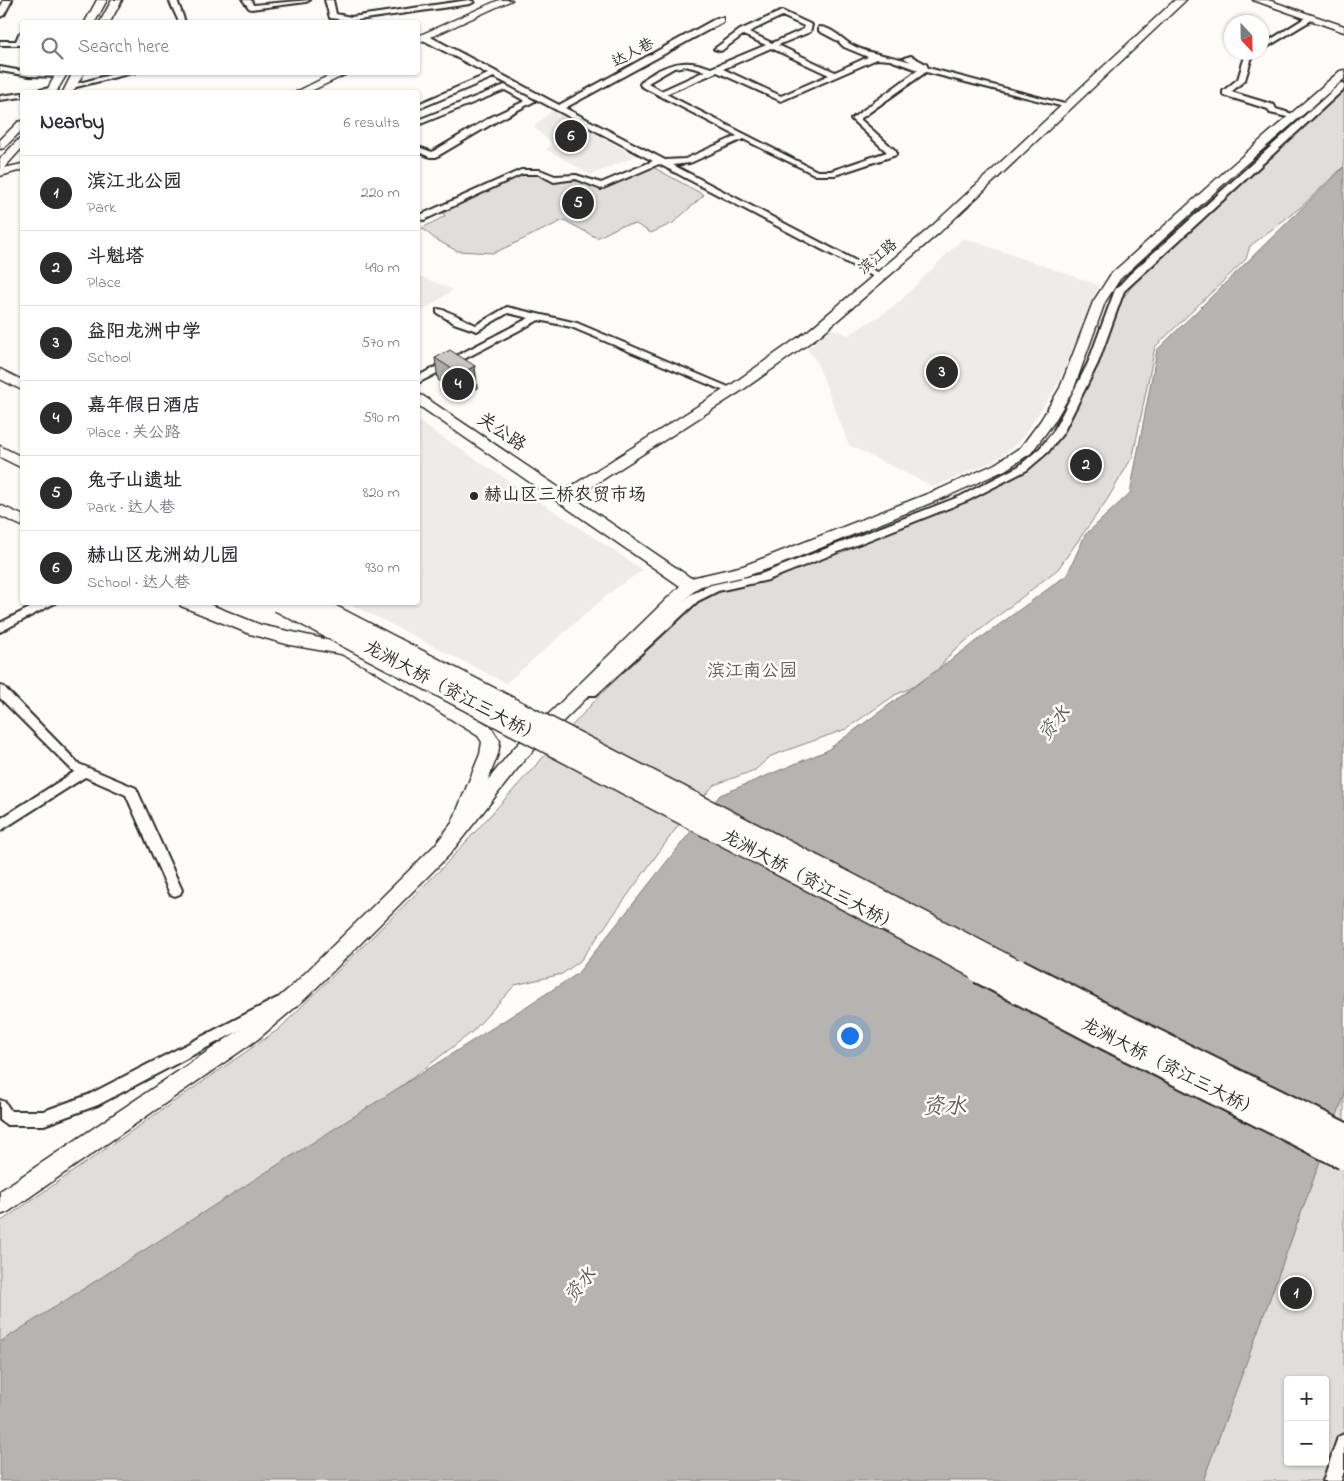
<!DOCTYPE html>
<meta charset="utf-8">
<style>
:root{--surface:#fff;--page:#f2f2f3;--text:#2b2b33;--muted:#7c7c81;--line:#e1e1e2;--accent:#2b2b2b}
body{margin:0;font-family:"Indie Flower","LXGW WenKai TC",sans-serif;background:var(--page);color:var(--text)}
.controls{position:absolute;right:15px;bottom:15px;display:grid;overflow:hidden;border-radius:5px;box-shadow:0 1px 4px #0004}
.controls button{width:45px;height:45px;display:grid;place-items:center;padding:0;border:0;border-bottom:1px solid var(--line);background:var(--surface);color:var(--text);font:25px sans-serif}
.compass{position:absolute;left:1224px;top:15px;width:45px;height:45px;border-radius:50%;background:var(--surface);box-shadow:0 1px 4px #0004;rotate:158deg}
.you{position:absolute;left:849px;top:1035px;width:18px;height:18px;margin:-12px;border:4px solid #fff;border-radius:50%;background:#1a73e8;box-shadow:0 0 0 8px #1a73e833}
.badge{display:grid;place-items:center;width:32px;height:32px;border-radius:50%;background:var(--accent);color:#fff;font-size:16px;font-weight:700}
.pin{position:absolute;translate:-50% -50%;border:2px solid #fff;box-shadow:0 1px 5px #0006}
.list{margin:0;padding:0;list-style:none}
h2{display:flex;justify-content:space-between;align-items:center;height:65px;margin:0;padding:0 20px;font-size:21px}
h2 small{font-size:16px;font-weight:400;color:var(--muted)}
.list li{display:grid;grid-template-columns:32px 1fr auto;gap:15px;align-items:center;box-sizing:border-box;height:75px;padding:0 20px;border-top:1px solid var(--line)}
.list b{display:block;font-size:19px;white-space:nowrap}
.list p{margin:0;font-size:16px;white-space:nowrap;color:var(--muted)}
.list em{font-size:16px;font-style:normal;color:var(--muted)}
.icon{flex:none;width:28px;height:28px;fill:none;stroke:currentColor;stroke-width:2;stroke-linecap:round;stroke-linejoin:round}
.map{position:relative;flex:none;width:1344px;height:1481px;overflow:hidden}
.search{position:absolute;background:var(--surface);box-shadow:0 1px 4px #0004;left:20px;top:20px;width:400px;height:55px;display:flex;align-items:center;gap:12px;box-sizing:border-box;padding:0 18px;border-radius:5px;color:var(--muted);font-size:19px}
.panel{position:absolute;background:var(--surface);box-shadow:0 1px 4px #0004;left:20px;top:90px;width:400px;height:515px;border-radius:5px}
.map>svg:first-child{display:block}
</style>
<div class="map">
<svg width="1344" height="1481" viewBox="0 0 1344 1481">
<rect width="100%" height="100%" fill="#fdfcf7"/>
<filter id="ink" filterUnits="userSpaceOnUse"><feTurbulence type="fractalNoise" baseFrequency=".02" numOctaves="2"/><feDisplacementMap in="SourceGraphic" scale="10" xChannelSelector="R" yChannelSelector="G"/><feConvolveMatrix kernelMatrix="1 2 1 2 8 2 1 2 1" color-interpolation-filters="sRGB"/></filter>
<g filter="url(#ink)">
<g fill="#edece8">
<polygon points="552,110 636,156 591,175 546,149 552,144 534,127"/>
<polygon points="963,238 1099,285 1084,324 1058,384 1018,444 994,461 934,487 849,445 816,360 807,349 831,328 848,335 894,307"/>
<polygon points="418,275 453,290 418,314"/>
<polygon points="418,421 643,570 613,590 506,683 349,603 418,602"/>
</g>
<g fill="#dfdeda" stroke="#858482" fill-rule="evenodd">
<polygon points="1344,91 1344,166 1301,207 1250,246 1246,259 1155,347 1133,456 1107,500 1058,569 953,651 929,680 895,695 846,729 771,756 755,770 714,785 677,827 580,961 562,974 515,985 472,1032 364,1115 0,1345 0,1222 279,1029 443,867 601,694 698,603 724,590 784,574 954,505 1019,475 1041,457 1063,433 1092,377 1122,299 1133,285"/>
<polygon points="651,166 704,195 673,223 651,233 636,224 620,226 597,238 564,220 494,253 457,251 435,239 422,228 445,216 443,212 522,175 540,175 552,182 582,181 599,189"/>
<path d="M1344,1078V1452L1335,1481H1184ZM1288,1380H1325V1462H1288Z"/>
</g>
<polygon fill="#b5b4b1" stroke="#7e7d7b" points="1344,167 1344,1096 1203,1481 0,1481 0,1342 577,974 720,795 826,751 1067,575 1085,535 1130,493 1157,350"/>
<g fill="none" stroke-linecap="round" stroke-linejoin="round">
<defs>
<g id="street">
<polygon points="4,0 12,0 4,15 0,17 0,8"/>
<polygon points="169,0 177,0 185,22 179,22"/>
<polygon points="243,0 251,0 253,5 310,0 306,2 251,9 249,8"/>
<polygon points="325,0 333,0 336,14 351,17 469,0 474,2 470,4 351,21 330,18"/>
<path d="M782,11L812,25L810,32L778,45L835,72L868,57L844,47L838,41L819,31V27C831,27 841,38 850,44C869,55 891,55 911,62L904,58L911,56L926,64L928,68L1072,106L1068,108L926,72L860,119L896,151V155L835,175H816L743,139L690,163L673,165L883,275L885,277L880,280L659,164L601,189L576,179L554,182L539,174H522L424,220L418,219V216L521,170H540L555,176L576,175L601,183L653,161L494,77L418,109V104L488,74L421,39V35H427L559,105L717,18H723V22L565,108L665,160L685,159L737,136L641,86L640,84C644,78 649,76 655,72C675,61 690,60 711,68L766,45L743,35L721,51L714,49L740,30ZM782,16L804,26V29L772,43L749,32ZM771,48L829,75L781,96L723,69ZM877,59L890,60L918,70L851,119L887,152L831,171H817L666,94L717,72L781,101ZM685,66L705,71L661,91L648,83L674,68Z"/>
<polygon points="1308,16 1315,18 1262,50 1262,45"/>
<polygon points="19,34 22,34 21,45 0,45 0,41 16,41"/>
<polygon points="1249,52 1257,52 1252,57 1245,80 1231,92 1274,105 1276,109 1296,115 1296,119 1270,113 1268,109 1223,95 1223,91 1238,79 1245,56"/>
<polygon points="0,67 22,71 22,72 61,73 65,75 61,77 29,76 0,71"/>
<polygon points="121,72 136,72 72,88 68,86"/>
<polygon points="1341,83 1344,83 1344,89 1124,291 1098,363 1063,433 1048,452 1027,470 969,500 768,580 718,591 698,601 596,695 588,695 586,692 588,689 690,595 711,585 761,574 961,496 1019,466 1040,448 1053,432 1088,363 1115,290 1130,274"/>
<polygon points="505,85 535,101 497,121 436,157 430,157 418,152 418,147 432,152 491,117 525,101 505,90 418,125 418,120"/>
<polygon points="54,87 58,89 57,91 31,92"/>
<polygon points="22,93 22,97 0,100 0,96"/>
<path d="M507,307L577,323L738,391L737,393H729L571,327L539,320L418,383V376L529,318L508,313L477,331L454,323L437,313V309C444,308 467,321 476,325Z"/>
<polygon points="41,602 57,602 0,632 0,623"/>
<polygon points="0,686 4,687 79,764 136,788 182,890 180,894 175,896 170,894 126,795 85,777 0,831 0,819 74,772 0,698"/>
<polygon points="277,998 282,1000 284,1004 282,1008 98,1105 44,1125 7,1125 0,1120 0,1100 5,1102 11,1111 44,1111 88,1095"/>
<polygon points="1344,1434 1344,1471 1341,1481 1323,1481 1338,1437"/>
</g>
<g id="secondary">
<polygon points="97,0 107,0 95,22 85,22"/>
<polygon points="112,0 122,0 110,22 100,22"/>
<polygon points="499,0 512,0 418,43 418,36"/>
<polygon points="1175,0 1186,0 939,233 819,336 741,391 574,498 691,578 743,566 764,558 940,489 995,464 1021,447 1041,420 1060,388 1093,302 1111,274 1231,166 1340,71 1344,70 1344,79 1239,170 1120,279 1105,302 1074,388 1054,422 1031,453 1005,470 950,495 776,566 746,576 701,586 696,589 525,759 449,855 306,998 258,1039 8,1212 0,1215 0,1191 244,1027 292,986 435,845 452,823 480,754 482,742 478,736 371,669 341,654 290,645 250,634 181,606 179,602 204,602 261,625 351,645 383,661 490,726 500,741 498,754 488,780 513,749 680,586 418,405 418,395 423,396 564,491 731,385 809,330 931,227"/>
<polygon points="1253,0 1268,0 1344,26 1344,32"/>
<polygon points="57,72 68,72 56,92 46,92"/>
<polygon points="73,72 84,72 73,92 63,92"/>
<polygon points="336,72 351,72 309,92 296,92"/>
<polygon points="22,121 22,130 4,148 0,149 0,140 18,122"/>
<polygon points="22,139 22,148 4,168 22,164 22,170 0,176 0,159 18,140"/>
<polygon points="0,369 22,380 22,390 0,379"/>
<polygon points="0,505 22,515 22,526 0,516"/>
</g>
<polygon id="primary" points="0,446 22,457 22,468 0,457"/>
</defs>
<use href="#street" stroke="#2b2b2b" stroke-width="4"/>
<use href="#secondary" stroke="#2b2b2b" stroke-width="3"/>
<use href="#primary" stroke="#2b2b2b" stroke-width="3"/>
<use href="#street" fill="#fdfcf7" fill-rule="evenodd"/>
<use href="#secondary" fill="#fdfcf7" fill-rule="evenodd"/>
<use href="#primary" fill="#fdfcf7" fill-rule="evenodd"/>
<defs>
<g id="primary-bridge-far1">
<polyline points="279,602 982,972"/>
<polyline points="308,602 1021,972"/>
</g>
<g id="primary-bridge">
<polyline points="980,971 1111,1040 1344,1157"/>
<polyline points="1018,971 1120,1024 1344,1135"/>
</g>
</defs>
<use href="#primary-bridge-far1" stroke="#2b2b2b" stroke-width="22" stroke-linecap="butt"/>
<use href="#primary-bridge" stroke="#2b2b2b" stroke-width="28" stroke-linecap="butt"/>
<use href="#primary-bridge-far1" stroke="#fdfcf7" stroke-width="19"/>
<use href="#primary-bridge" stroke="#fdfcf7" stroke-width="24"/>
</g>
<polygon fill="#adaca9" stroke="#2b2b2b" points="435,358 475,366 477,388 463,396 438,380"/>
<polygon fill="#8d8c89" stroke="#2b2b2b" points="475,366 477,388 463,396 460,374"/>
<polygon fill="#c9c8c4" stroke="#2b2b2b" points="450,350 475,366 460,374 435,358"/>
</g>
<circle fill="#2b2b2b" stroke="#fdfcf7" stroke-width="2" cx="474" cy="496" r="5"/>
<g text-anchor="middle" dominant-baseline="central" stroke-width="5" stroke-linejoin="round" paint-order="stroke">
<g font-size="15" fill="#2b2b2b" stroke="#fdfcf7">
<text transform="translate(633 53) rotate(-28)">达人巷</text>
<text transform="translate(878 257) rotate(-40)">滨江路</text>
</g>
<g font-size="18" fill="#2b2b2b" stroke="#fdfcf7">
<text transform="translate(501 433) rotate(34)">关公路</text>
<text transform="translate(452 693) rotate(28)">龙洲大桥（资江三大桥）</text>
<text transform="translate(810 882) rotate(28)">龙洲大桥（资江三大桥）</text>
<text transform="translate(1170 1069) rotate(27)">龙洲大桥（资江三大桥）</text>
</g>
<g font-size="18" fill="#2b2b2b" stroke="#fdfcf7" text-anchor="start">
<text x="484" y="496">赫山区三桥农贸市场</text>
</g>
<g font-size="18" fill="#585857" stroke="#fdfcf7">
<text x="752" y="672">滨江南公园</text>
</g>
<g font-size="19" font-style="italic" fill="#5b5b5a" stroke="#fdfcf7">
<text transform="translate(1055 724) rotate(-50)">资水</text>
<text transform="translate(581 1286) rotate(-50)">资水</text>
</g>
<g font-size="22" font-style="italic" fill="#5b5b5a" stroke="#fdfcf7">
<text x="944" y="1108">资水</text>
</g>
</g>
</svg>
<div class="controls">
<button>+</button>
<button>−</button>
</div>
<svg class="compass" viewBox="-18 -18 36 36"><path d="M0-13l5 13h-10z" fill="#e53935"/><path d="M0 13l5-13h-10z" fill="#7c7c81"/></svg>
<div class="you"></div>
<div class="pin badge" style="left:1296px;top:1293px">1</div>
<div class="pin badge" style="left:1086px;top:465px">2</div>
<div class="pin badge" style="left:942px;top:372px">3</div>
<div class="pin badge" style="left:458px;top:384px">4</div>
<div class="pin badge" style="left:578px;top:203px">5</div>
<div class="pin badge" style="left:571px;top:136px">6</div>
<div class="search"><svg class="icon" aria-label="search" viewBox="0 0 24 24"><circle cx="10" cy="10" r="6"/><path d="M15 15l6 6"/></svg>Search here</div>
<section class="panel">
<h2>Nearby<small>6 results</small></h2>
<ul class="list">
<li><span class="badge">1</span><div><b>滨江北公园</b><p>Park</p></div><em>220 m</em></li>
<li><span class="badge">2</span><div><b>斗魁塔</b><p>Place</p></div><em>490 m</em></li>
<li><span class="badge">3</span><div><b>益阳龙洲中学</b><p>School</p></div><em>570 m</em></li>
<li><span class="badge">4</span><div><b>嘉年假日酒店</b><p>Place · 关公路</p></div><em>590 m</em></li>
<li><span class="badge">5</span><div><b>兔子山遗址</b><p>Park · 达人巷</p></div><em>820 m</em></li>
<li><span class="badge">6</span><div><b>赫山区龙洲幼儿园</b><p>School · 达人巷</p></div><em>930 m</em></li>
</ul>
</section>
</div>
